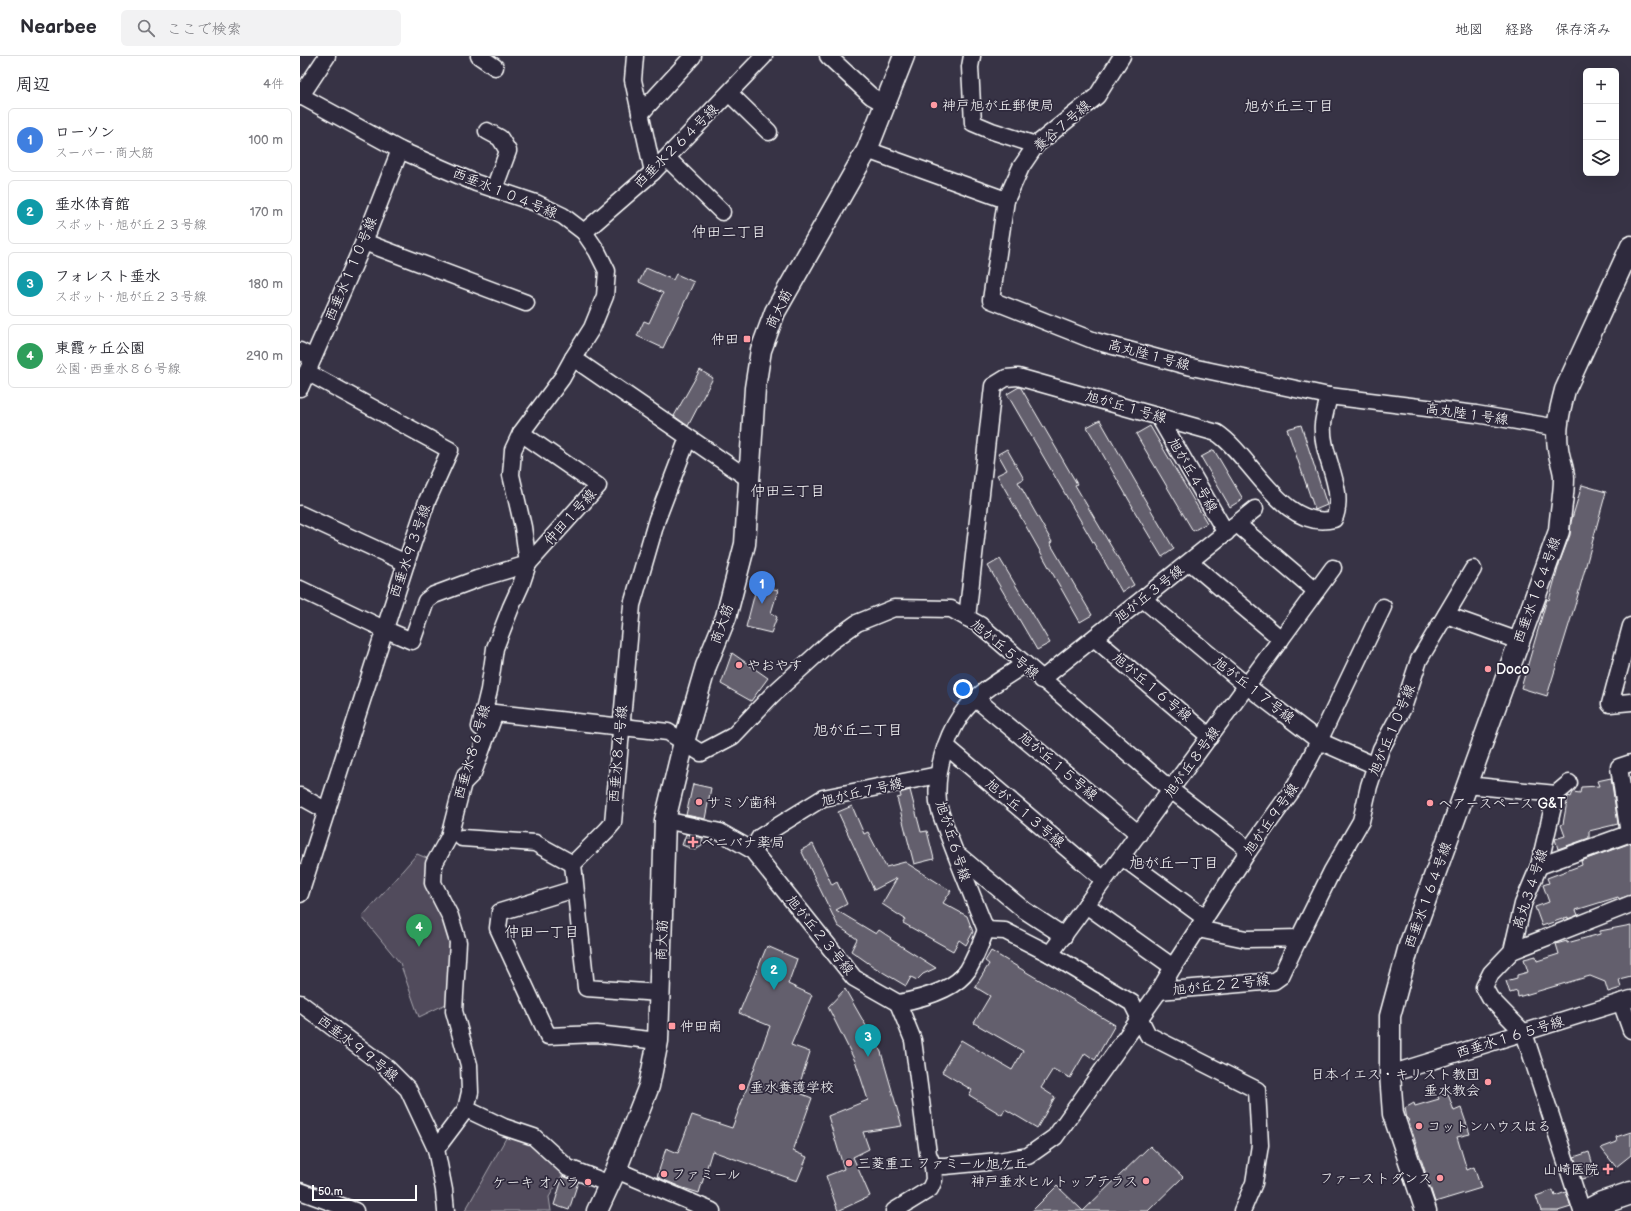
<!DOCTYPE html>
<html lang="ja">
<meta charset="utf-8">
<style>
:root{--surface:#fff;--page:#f2f2f3;--text:#2b2b33;--muted:#7c7c81;--line:#e1e1e2;--accent:#0f766e}
body{margin:0;font-family:"Balsamiq Sans","Klee One",sans-serif;background:var(--page);color:var(--text)}
.controls{position:absolute;right:12px;top:12px;display:grid;overflow:hidden;border-radius:6px;box-shadow:0 4px 16px #0002}
.controls button{width:36px;height:36px;display:grid;place-items:center;padding:0;border:0;border-bottom:1px solid var(--line);background:var(--surface);color:var(--text);font:20px sans-serif}
.scale{position:absolute;left:12px;bottom:10px;width:105px;box-sizing:border-box;padding-left:4px;border:2px solid #fff;border-top:0;font-size:11px;line-height:14px;white-space:nowrap;color:#fff;-webkit-text-stroke:3px #2f2a3d;paint-order:stroke}
.you{position:absolute;left:663px;top:633px;width:14px;height:14px;margin:-10px;border:3px solid #fff;border-radius:50%;background:#1a73e8;box-shadow:0 0 0 6px #1a73e833}
.badge{display:grid;place-items:center;width:26px;height:26px;border-radius:50%;background:var(--accent);color:#fff;font-size:13px;font-weight:700}
.pin{position:absolute;translate:-50% -33px;filter:drop-shadow(0 1px 2px #0008)}
.pin::after{content:'';position:absolute;top:21px;width:14px;height:12px;background:inherit;clip-path:polygon(0 0,100% 0,50% 100%)}
.list{margin:0;padding:0;list-style:none}
h2{display:flex;justify-content:space-between;align-items:center;height:52px;margin:0;padding:0 16px;font-size:17px}
h2 small{font-size:13px;font-weight:400;color:var(--muted)}
.list li{display:grid;grid-template-columns:26px 1fr auto;gap:12px;align-items:center;box-sizing:border-box;height:64px;margin:0 8px 8px;padding:0 8px;border:1px solid var(--line);border-radius:6px}
.list b{display:block;font-size:15px;white-space:nowrap}
.list p{margin:0;font-size:13px;white-space:nowrap;color:var(--muted)}
.list em{font-size:13px;font-style:normal;color:var(--muted)}
.icon{flex:none;width:22px;height:22px;fill:none;stroke:currentColor;stroke-width:2;stroke-linecap:round;stroke-linejoin:round}
.map{position:relative;flex:none;width:1331px;height:1155px;overflow:hidden}
header{display:flex;align-items:center;gap:24px;box-sizing:border-box;height:56px;padding:0 20px;background:var(--surface);border-bottom:1px solid var(--line)}
header strong{font-size:19px}
nav{display:flex;gap:22px;margin-inline-start:auto;font-size:14px}
.search{width:280px;height:36px;background:var(--page);display:flex;align-items:center;gap:10px;box-sizing:border-box;padding:0 14px;border-radius:6px;color:var(--muted);font-size:15px}
main{display:flex}
aside{flex:1;background:var(--surface)}
.map>svg:first-child{display:block}
</style>
<header>
<strong>Nearbee</strong>
<div class="search"><svg class="icon" aria-label="search" viewBox="0 0 24 24"><circle cx="10" cy="10" r="6"/><path d="M15 15l6 6"/></svg>ここで検索</div>
<nav><a>地図</a><a>経路</a><a>保存済み</a></nav>
</header>
<main>
<aside>
<h2>周辺<small>4件</small></h2>
<ul class="list">
<li><span class="badge" style="background:#3f7fe0">1</span><div><b>ローソン</b><p>スーパー · 商大筋</p></div><em>100 m</em></li>
<li><span class="badge" style="background:#0f9aa8">2</span><div><b>垂水体育館</b><p>スポット · 旭が丘２３号線</p></div><em>170 m</em></li>
<li><span class="badge" style="background:#0f9aa8">3</span><div><b>フォレスト垂水</b><p>スポット · 旭が丘２３号線</p></div><em>180 m</em></li>
<li><span class="badge" style="background:#2e9e5b">4</span><div><b>東霞ヶ丘公園</b><p>公園 · 西垂水８６号線</p></div><em>290 m</em></li>
</ul>
</aside>
<div class="map">
<svg width="1331" height="1155" viewBox="0 0 1331 1155">
<rect width="100%" height="100%" fill="#373345"/>
<filter id="ink" filterUnits="userSpaceOnUse"><feTurbulence type="fractalNoise" baseFrequency=".025" numOctaves="2"/><feDisplacementMap in="SourceGraphic" scale="8" xChannelSelector="R" yChannelSelector="G"/><feConvolveMatrix kernelMatrix="1 2 1 2 8 2 1 2 1" color-interpolation-filters="sRGB"/></filter>
<g filter="url(#ink)">
<g fill="#514c5c" stroke="#a8a6ae">
<polygon points="117,798 129,803 125,818 131,842 152,875 148,947 119,961 100,907 62,861"/>
<polygon points="210,1075 241,1093 264,1116 249,1141 251,1155 165,1155"/>
</g>
<g fill="#635f6d" stroke="#fff">
<polygon points="346,212 373,224 376,218 394,226 363,292 337,280 344,265 349,267 363,237 339,226"/>
<polygon points="400,314 413,322 388,370 374,360"/>
<polygon points="719,331 721,332 777,428 775,429 834,529 822,536 707,338"/>
<polygon points="800,364 842,437 841,437 874,493 862,501 832,451 833,451 787,371"/>
<polygon points="1001,369 1027,449 1015,454 987,373"/>
<polygon points="850,370 907,467 893,475 836,378"/>
<polygon points="707,393 724,423 718,426 752,486 750,487 792,559 780,566 697,419 707,414 698,398"/>
<polygon points="914,394 943,443 930,451 901,401"/>
<polygon points="1282,429 1306,436 1276,546 1247,640 1221,632 1247,543 1249,544 1260,505 1270,479 1271,466"/>
<polygon points="700,503 750,587 737,594 688,510"/>
<polygon points="457,529 478,534 471,557 477,561 471,577 446,571"/>
<polygon points="432,597 468,622 451,645 421,628"/>
<polygon points="1311,722 1318,768 1289,775 1289,782 1258,793 1255,783 1265,780 1261,769 1263,768 1268,740 1271,741 1273,736 1280,737 1281,731 1299,730 1297,725"/>
<polygon points="393,728 411,732 405,763 386,759"/>
<polygon points="610,734 621,776 627,775 634,803 614,808 597,742 601,741 600,737"/>
<polygon points="552,750 564,778 568,776 586,811 605,806 651,835 643,847 667,860 673,876 666,889 659,884 653,895 603,867 605,863 582,848 597,822 574,834 538,756"/>
<polygon points="386,778 403,782 402,790 395,794 382,789"/>
<polygon points="1331,787 1331,839 1319,843 1318,841 1276,854 1278,859 1268,863 1268,861 1242,870 1235,851 1249,846 1243,829 1249,827 1247,822 1282,809 1281,805"/>
<polygon points="513,788 532,829 537,826 547,848 536,854 576,878 579,874 591,882 590,883 636,912 623,918 617,924 611,921 606,930 574,911 551,895 557,883 538,870 501,794"/>
<polygon points="1331,869 1331,920 1319,923 1321,932 1308,936 1305,926 1290,920 1218,941 1217,935 1210,937 1206,925 1217,922 1217,919 1228,916 1224,903 1236,900 1237,905 1259,898 1256,888 1267,885 1267,887 1300,878 1300,875"/>
<polygon points="467,890 497,903 488,928 512,939 491,989 510,996 497,1036 512,1042 493,1095 507,1101 497,1125 412,1095 399,1137 383,1132 357,1121 366,1092 378,1097 392,1059 432,1072 470,970 439,957"/>
<polygon points="691,895 815,969 795,1004 785,997 770,1022 753,1013 741,1032 755,1041 737,1072 705,1053 702,1059 669,1039 672,1034 642,1016 661,984 712,1014 723,995 674,967 690,940 675,931 689,908 685,905"/>
<polygon points="545,933 581,996 602,1070 563,1076 569,1093 553,1101 570,1140 538,1155 526,1120 544,1113 528,1060 568,1044 556,1007 528,951"/>
<polygon points="1147,1035 1154,1055 1161,1052 1170,1078 1157,1081 1167,1114 1174,1111 1181,1132 1135,1146 1108,1063 1107,1063 1105,1052 1114,1047 1115,1050 1139,1043 1137,1039"/>
<polygon points="1331,1076 1331,1099 1316,1111 1301,1092 1317,1086 1316,1081"/>
<polygon points="850,1090 883,1121 848,1155 732,1155 757,1130 783,1155"/>
<polygon points="1289,1096 1296,1119 1282,1123 1274,1101"/>
<polygon points="263,1120 278,1126 269,1154 254,1149"/>
<polygon points="1253,1134 1255,1140 1266,1136 1271,1151 1258,1155 1241,1155 1236,1140"/>
</g>
<g fill="none" stroke-linecap="round" stroke-linejoin="round">
<defs>
<g id="minor">
<polyline points="179,0 195,11"/>
<polyline points="335,0 333,24 353,116"/>
<polyline points="528,0 571,40 585,48"/>
<polyline points="672,0 670,11 673,67 692,75 736,89"/>
<polyline points="429,37 469,76"/>
<polyline points="1,40 100,94 176,127 236,147 263,160 284,176 297,195 307,215 305,240 292,272 273,302 449,423"/>
<polyline points="0,41 27,0"/>
<polyline points="340,58 393,0"/>
<polyline points="187,75 200,82 208,95 194,133"/>
<polyline points="567,94 706,144 691,244 795,285 887,310 1029,340 1176,358 1258,372"/>
<polyline points="367,102 422,156"/>
<polyline points="706,144 721,111 736,89 797,40 822,0"/>
<polyline points="284,176 353,116 464,0"/>
<polyline points="64,186 226,247"/>
<polyline points="0,295 13,302"/>
<polyline points="0,332 64,186 100,94"/>
<polyline points="859,361 926,477"/>
<polyline points="221,377 298,430 228,508"/>
<polyline points="0,458 106,507"/>
<polyline points="937,468 1016,535"/>
<polyline points="890,506 981,583"/>
<polyline points="0,533 84,573 112,585 126,545 134,539 177,523 228,508"/>
<polyline points="843,543 947,630 1019,685 1076,710"/>
<polyline points="1146,559 1219,585"/>
<path d="M667,562L693,330L706,322L718,321L917,377C952,400 983,476 1034,463C1047,433 1020,399 1023,368C1024,359 1027,349 1029,340"/>
<polyline points="1331,570 1310,648 1331,646"/>
<polyline points="794,582 910,681"/>
<polyline points="741,624 955,453"/>
<polyline points="676,643 839,778"/>
<polyline points="180,671 189,634 195,592 211,551 221,529 228,508 223,471 211,419 213,394 221,377 262,322 273,302"/>
<polyline points="646,690 804,824"/>
<polyline points="162,728 173,717 195,657 368,676 401,697 433,680 472,639 529,587 557,567 594,552 651,553 680,569 871,734 949,794"/>
<polyline points="1167,729 1256,738 1269,727"/>
<polyline points="1256,738 1239,810 1223,848 1212,895 1191,917 1184,931 1190,942 1224,977 1282,1155"/>
<polyline points="0,740 27,755"/>
<path d="M365,764L420,776L452,794L554,922L598,947C620,943 655,934 668,914C675,902 681,887 686,874"/>
<polyline points="1329,778 1319,711 1331,707"/>
<polyline points="162,782 235,787 273,808"/>
<polyline points="452,794 460,781 523,742 638,719"/>
<polyline points="657,798 724,854 764,880"/>
<polyline points="822,801 905,862"/>
<polyline points="1239,810 1331,777"/>
<polyline points="275,833 200,856 198,872 248,980 297,978 358,985"/>
<polyline points="0,838 106,507 127,445 150,394 7,316"/>
<polyline points="786,849 873,911"/>
<polyline points="686,874 705,875 750,898 832,947 848,979 957,1034 960,1089 954,1127 942,1155"/>
<path d="M686,874C673,842 660,810 648,778C645,768 639,756 638,746C635,717 645,683 661,659C676,637 704,622 725,608"/>
<polyline points="999,882 1032,815 1061,765 1069,730 1081,693 1103,652 1119,604 1173,513"/>
<polyline points="1212,895 1331,848"/>
<polyline points="750,898 1033,512"/>
<polyline points="859,935 974,925 981,920 999,882 946,883 898,873"/>
<polyline points="360,937 286,932 273,808 307,774 313,767 332,549 357,463 388,382"/>
<polyline points="1321,946 1331,974"/>
<polyline points="0,947 87,1012 108,1033 136,1093 144,1134 146,1155"/>
<polyline points="598,947 613,984 628,1098 633,1110 645,1110 698,1105 728,1100 755,1081 859,935 873,911 949,794 996,729 1019,685 1083,551"/>
<polyline points="1090,1018 1331,943"/>
<polyline points="166,1053 204,1071 234,1081 268,1112 310,1128"/>
<polyline points="136,1093 166,1053 170,1036 169,1009 154,955 158,886 150,860 133,827 134,808 149,781 165,719"/>
<polyline points="316,1114 412,1155"/>
<polyline points="0,1135 55,1155"/>
<polyline points="594,1155 630,1133 634,1124 633,1110"/>
</g>
<g id="tertiary">
<polyline points="297,1155 316,1114 349,1030 358,985 365,764 384,686 406,610 426,561 445,488 455,332 461,294 475,256 567,94 604,0"/>
<path d="M1126,1155L1093,1058L1090,1018V960L1109,890L1259,475C1260,458 1264,440 1264,422C1264,412 1259,403 1258,392C1255,373 1260,353 1265,334L1331,190"/>
</g>
<polyline id="secondary" points="1287,1155 1302,1147 1331,1137"/>
</defs>
<use href="#minor" stroke="#fff" stroke-width="19"/>
<use href="#tertiary" stroke="#fff" stroke-width="23"/>
<use href="#secondary" stroke="#fff" stroke-width="25"/>
<use href="#minor" stroke="#2f2a3d" stroke-width="16"/>
<use href="#tertiary" stroke="#2f2a3d" stroke-width="20"/>
<use href="#secondary" stroke="#2f2a3d" stroke-width="22"/>
</g>
</g>
<g fill="#ff9aa2" stroke="#2f2a3d" stroke-width="1.5">
<circle cx="634" cy="49" r="4"/>
<rect x="443" y="279" width="8" height="8" rx="2"/>
<circle cx="439" cy="609" r="4"/>
<circle cx="1188" cy="613" r="4"/>
<circle cx="399" cy="746" r="4"/>
<circle cx="1130" cy="747" r="4"/>
<path d="M391 780h4v4h4v4h-4v4h-4v-4h-4v-4h4z"/>
<rect x="368" y="966" width="8" height="8" rx="2"/>
<circle cx="1188" cy="1026" r="4"/>
<circle cx="442" cy="1031" r="4"/>
<circle cx="1119" cy="1070" r="4"/>
<circle cx="549" cy="1107" r="4"/>
<path d="M1306 1107h4v4h4v4h-4v4h-4v-4h-4v-4h4z"/>
<circle cx="364" cy="1118" r="4"/>
<circle cx="1140" cy="1122" r="4"/>
<circle cx="846" cy="1125" r="4"/>
<circle cx="288" cy="1126" r="4"/>
</g>
<g text-anchor="middle" dominant-baseline="central" stroke-width="3.5" stroke-linejoin="round" paint-order="stroke">
<g font-size="14" fill="#fff" stroke="#2f2a3d" text-anchor="start">
<text x="642" y="49">神戸旭が丘郵便局</text>
<text x="439" y="283" text-anchor="end">仲田</text>
<text x="447" y="609">やおやす</text>
<text x="1196" y="613">Doco</text>
<text x="407" y="746">サミゾ歯科</text>
<text x="1138" y="747">ヘアースペース G&amp;T</text>
<text x="401" y="786">ベニバナ薬局</text>
<text x="380" y="970">仲田南</text>
<text x="1180" y="1018" text-anchor="end">日本イエス・キリスト教団<tspan x="1180" dy="16">垂水教会</tspan></text>
<text x="450" y="1031">垂水養護学校</text>
<text x="1127" y="1070">コットンハウスはる</text>
<text x="557" y="1107">三菱重工 ファミール旭ケ丘</text>
<text x="1299" y="1113" text-anchor="end">山崎医院</text>
<text x="372" y="1118">ファミール</text>
<text x="1132" y="1122" text-anchor="end">ファーストダンス</text>
<text x="838" y="1125" text-anchor="end">神戸垂水ヒルトップテラス</text>
<text x="280" y="1126" text-anchor="end">ケーキ オハラ</text>
</g>
<g font-size="14" fill="#fff" stroke="#2f2a3d">
<text transform="translate(762 70) rotate(-41)">養谷７号線</text>
<text transform="translate(376 90) rotate(-45)">西垂水２６４号線</text>
<text transform="translate(205 137) rotate(22)">西垂水１０４号線</text>
<text transform="translate(51 213) rotate(-67)">西垂水１１０号線</text>
<text transform="translate(479 253) rotate(-64)">商大筋</text>
<text transform="translate(849 299) rotate(15)">高丸陸１号線</text>
<text transform="translate(826 351) rotate(16)">旭が丘１号線</text>
<text transform="translate(1167 358) rotate(8)">高丸陸１号線</text>
<text transform="translate(893 419) rotate(60)">旭が丘４号線</text>
<text transform="translate(270 461) rotate(-48)">仲田１号線</text>
<text transform="translate(110 495) rotate(-71)">西垂水９３号線</text>
<text transform="translate(1237 534) rotate(-70)">西垂水１６４号線</text>
<text transform="translate(849 538) rotate(-38)">旭が丘３号線</text>
<text transform="translate(422 568) rotate(-70)">商大筋</text>
<text transform="translate(705 593) rotate(40)">旭が丘５号線</text>
<text transform="translate(852 631) rotate(40)">旭が丘１６号線</text>
<text transform="translate(954 634) rotate(38)">旭が丘１７号線</text>
<text transform="translate(1092 674) rotate(-67)">旭が丘１０号線</text>
<text transform="translate(172 696) rotate(-74)">西垂水８６号線</text>
<text transform="translate(318 698) rotate(-85)">西垂水８４号線</text>
<text transform="translate(892 706) rotate(-54)">旭が丘８号線</text>
<text transform="translate(758 710) rotate(40)">旭が丘１５号線</text>
<text transform="translate(562 736) rotate(-13)">旭が丘７号線</text>
<text transform="translate(725 757) rotate(40)">旭が丘１３号線</text>
<text transform="translate(971 763) rotate(-55)">旭が丘９号線</text>
<text transform="translate(653 785) rotate(72)">旭が丘６号線</text>
<text transform="translate(1230 833) rotate(-72)">高丸３４号線</text>
<text transform="translate(1128 839) rotate(-70)">西垂水１６４号線</text>
<text transform="translate(520 879) rotate(51)">旭が丘２３号線</text>
<text transform="translate(362 884) rotate(-88)">商大筋</text>
<text transform="translate(921 929) rotate(-6)">旭が丘２２号線</text>
<text transform="translate(1210 981) rotate(-17)">西垂水１６５号線</text>
<text transform="translate(58 992) rotate(38)">西垂水９９号線</text>
</g>
<g font-size="15" fill="#fff" stroke="#2f2a3d">
<text x="989" y="50">旭が丘三丁目</text>
<text x="429" y="176">仲田二丁目</text>
<text x="488" y="435">仲田三丁目</text>
<text x="558" y="674">旭が丘二丁目</text>
<text x="874" y="807">旭が丘一丁目</text>
<text x="242" y="876">仲田一丁目</text>
</g>
</g>
</svg>
<div class="controls">
<button>+</button>
<button>−</button>
<button><svg class="icon" aria-label="layers" viewBox="0 0 24 24"><path d="M12 4l9 5-9 5-9-5zM3 14l9 5 9-5"/></svg></button>
</div>
<div class="scale">50 m</div>
<div class="you"></div>
<div class="pin badge" style="left:462px;top:548px;background:#3f7fe0">1</div>
<div class="pin badge" style="left:474px;top:934px;background:#0f9aa8">2</div>
<div class="pin badge" style="left:568px;top:1001px;background:#0f9aa8">3</div>
<div class="pin badge" style="left:119px;top:891px;background:#2e9e5b">4</div>
</div>
</main>
